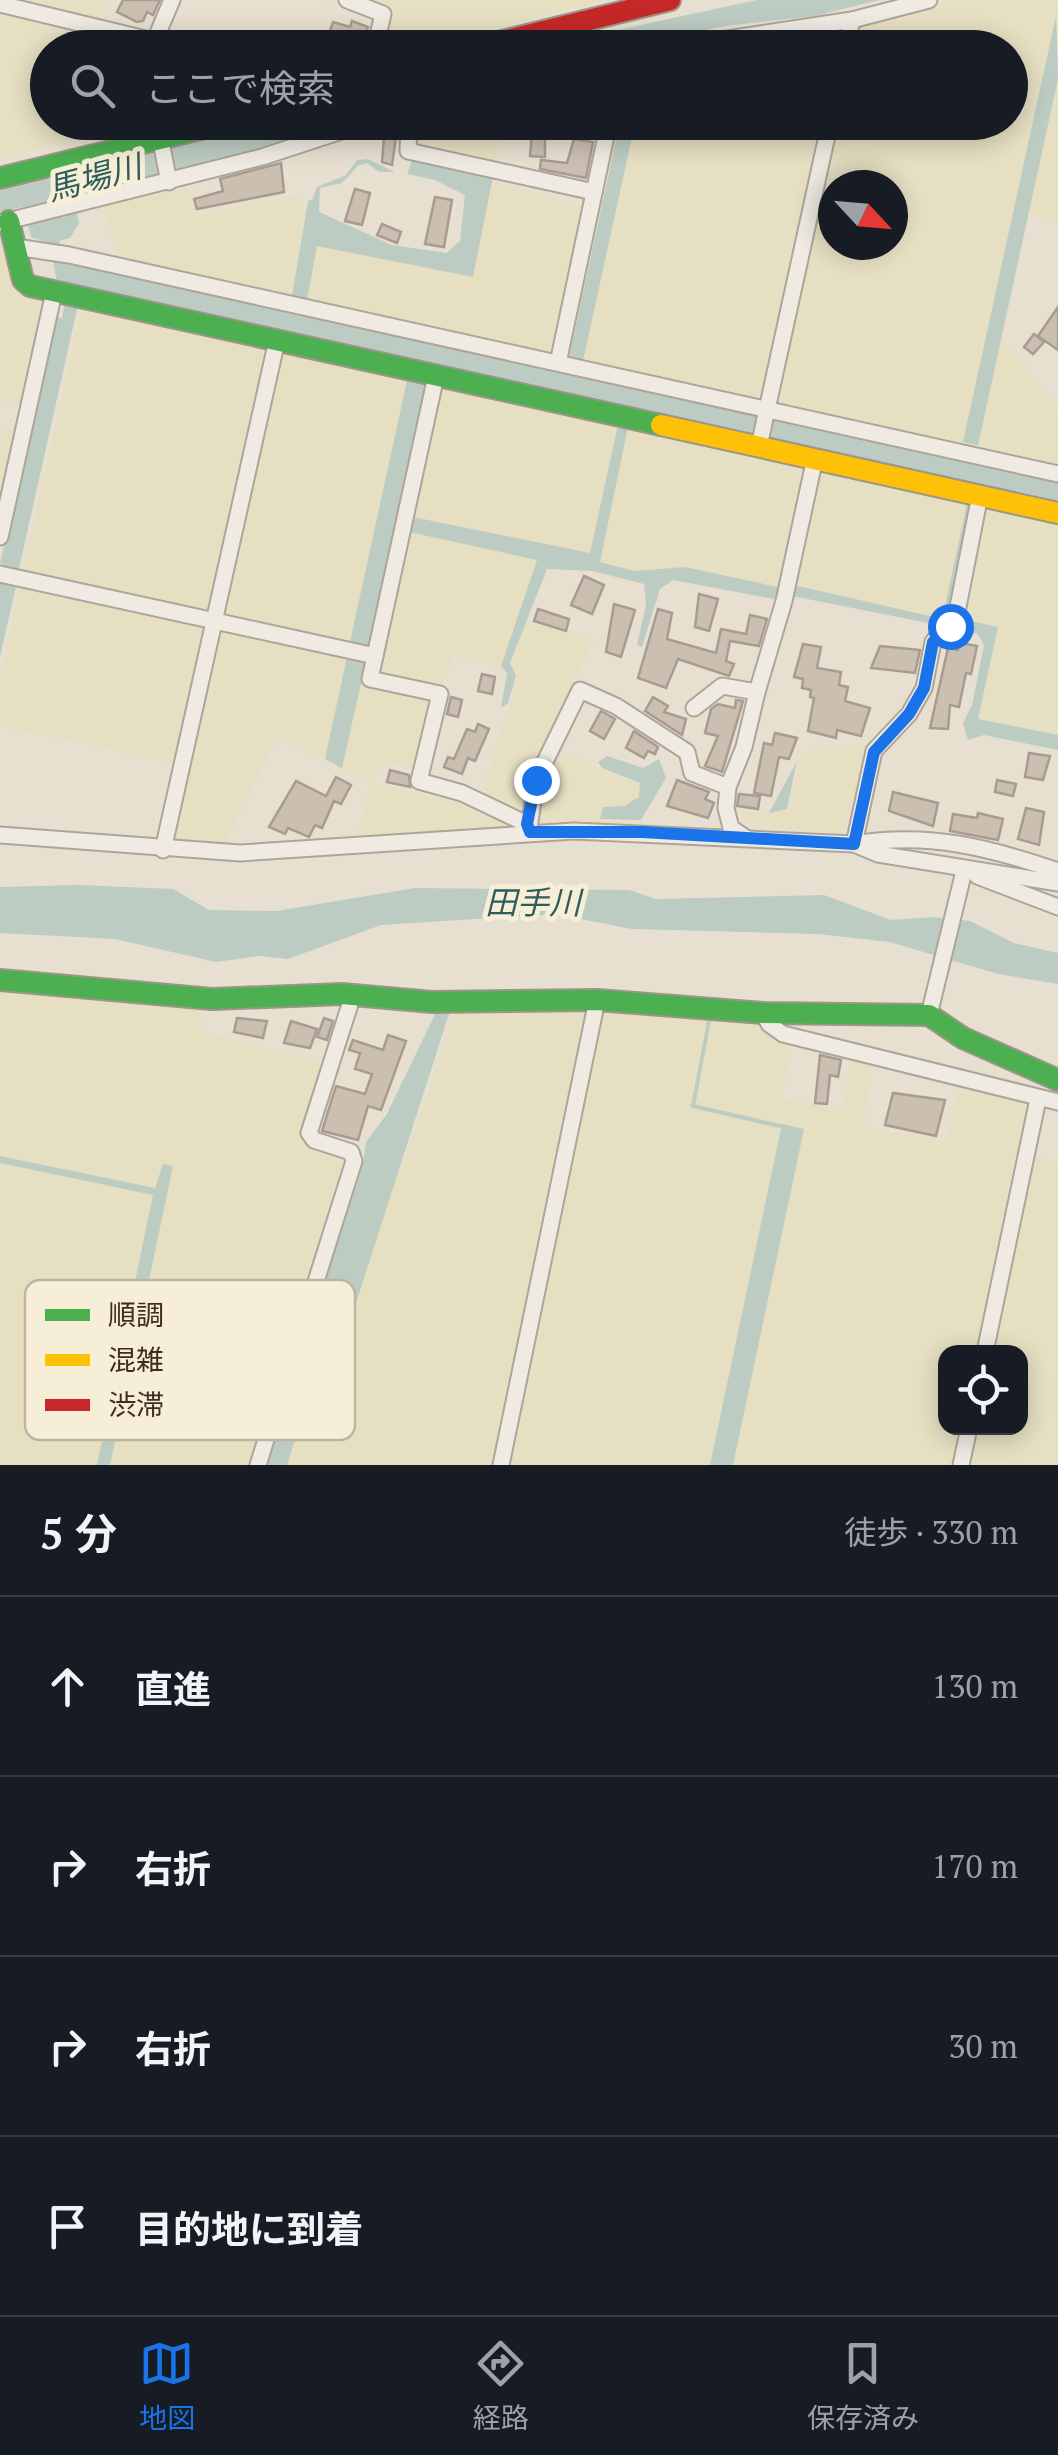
<!DOCTYPE html>
<html lang="ja">
<meta charset="utf-8">
<style>
:root{--surface:#171b24;--page:#242831;--text:#f1f3f6;--muted:#9ea1a6;--line:#363941;--accent:#1a73e8}
body{margin:0;font-family:"PT Serif","Noto Sans JP",serif;background:var(--page);color:var(--text)}
.controls{position:absolute;right:30px;bottom:30px;display:grid;overflow:hidden;border-radius:20px;box-shadow:0 5px 25px #0003}
.controls button{width:90px;height:90px;display:grid;place-items:center;padding:0;border:0;border-bottom:2px solid var(--line);background:var(--surface);color:var(--text);font:50px sans-serif}
.compass{position:absolute;left:818px;top:170px;width:90px;height:90px;border-radius:50%;background:var(--surface);box-shadow:0 5px 25px #0003;rotate:116deg}
.stop{position:absolute;width:30px;height:30px;margin:-22px;border:8px solid #1a73e8;border-radius:50%;background:#fff}
.stop.end{background:#1a73e8;border-color:#fff;box-shadow:0 2px 10px #0008}
.list{margin:0;padding:0;list-style:none}
h2{display:flex;justify-content:space-between;align-items:center;height:130px;margin:0;padding:0 40px;font-size:42px}
h2 small{font-size:32px;font-weight:400;color:var(--muted)}
.list li{display:grid;grid-template-columns:65px 1fr auto;gap:30px;align-items:center;box-sizing:border-box;height:180px;padding:0 40px;border-top:2px solid var(--line)}
.list b{display:block;font-size:38px;white-space:nowrap}
.list em{font-size:32px;font-style:normal;color:var(--muted)}
.icon{flex:none;width:55px;height:55px;fill:none;stroke:currentColor;stroke-width:2;stroke-linecap:round;stroke-linejoin:round}
.map{position:relative;flex:none;width:1058px;height:1465px;overflow:hidden}
.search{position:absolute;background:var(--surface);box-shadow:0 5px 25px #0003;left:30px;right:30px;top:30px;height:110px;display:flex;align-items:center;gap:25px;box-sizing:border-box;padding:0 35px;border-radius:55px;color:var(--muted);font-size:38px}
.sheet{height:850px;background:var(--surface)}
nav{display:flex;justify-content:space-around;align-items:center;box-sizing:border-box;height:140px;border-top:2px solid var(--line);background:var(--surface);font-size:28px;color:var(--muted)}
nav a{display:grid;justify-items:center;gap:5px}
nav .on{color:var(--accent)}
.map>svg:first-child{display:block}
</style>
<div class="map">
<svg width="1058" height="1465" viewBox="0 0 1058 1465">
<rect width="100%" height="100%" fill="#e7e0d1"/>
<g fill="#e6dfc2" fill-rule="evenodd">
<polygon points="5,0 106,0 96,20"/>
<polygon points="322,0 602,0 425,48 386,47 392,15"/>
<path d="M959,0L1058,2V225L1027,210L997,329L1058,411V469L119,261L103,205L186,187L199,215L299,195L316,232L459,265L479,184L410,161L414,123H441V133L500,138L491,181L596,209L612,138L554,123L1010,122V48L730,47L864,24ZM833,185H893V245H833Z"/>
<polygon points="0,10 136,39 136,46 124,47 48,48 48,122 86,123 88,138 0,158"/>
<polygon points="0,237 48,298 21,403 0,399"/>
<path d="M82,303L1058,521V743L973,724L988,631L679,573L629,584L546,557L524,620L593,640L544,746L643,786L636,822L358,837L370,783L277,737L225,842L161,840L178,763L0,726V678ZM454,654L519,673L478,807L371,783L381,760L412,768Z"/>
<polygon points="0,429 14,432 0,507"/>
<polygon points="870,742 843,833 770,827 742,819 738,812 788,811 801,753"/>
<path d="M0,990L204,1005L200,1031L324,1063L302,1141L401,1172L455,1012L590,1009L755,1019L791,1050L782,1099L843,1110L852,1059L873,1062L864,1126L946,1143L958,1088L1034,1106L1021,1156L1058,1163V1465H0ZM946,1352H1020V1428H946Z"/>
</g>
<g fill="#bcccc2">
<polygon points="757,0 879,0 815,16 732,25 616,47 538,47"/>
<polygon points="1056,16 1058,79 978,445 963,442"/>
<polygon points="620,122 635,123 583,361 569,358"/>
<polygon points="274,123 338,123 262,149 73,195 79,223 70,238 59,241 65,262 758,412 757,421 771,425 774,415 1058,479 1058,507 768,442 770,433 755,429 752,439 57,286 51,244 31,237 23,207 0,212 0,191"/>
<polygon points="413,158 493,176 473,277 317,246 307,300 292,296 308,201 312,200 317,187 346,175 357,160 368,159 395,172 379,172 367,163 358,166 342,183 320,188 319,212 392,245 447,253 460,241 465,195 435,180 407,174"/>
<polygon points="65,302 78,305 18,573 0,563 54,317 62,318"/>
<polygon points="408,376 428,380 370,646 350,642"/>
<polygon points="618,425 628,427 600,562 634,571 685,567 782,588 779,600 673,580 660,589 642,647 637,645 646,605 644,584 593,571 547,569 510,663 516,676 508,703 501,708 507,673 501,666 537,560 409,532 413,517 590,553"/>
<polygon points="967,504 972,504 948,613 938,625 792,596 794,585 938,618 944,611"/>
<polygon points="0,581 17,582 0,657"/>
<polygon points="962,619 998,627 978,719 1058,735 1058,750 984,735 968,740 963,723 972,705 984,645 978,634 960,630"/>
<polygon points="347,657 366,661 342,768 325,759"/>
<polygon points="607,756 643,768 659,759 666,778 641,820 600,819 603,807 624,806 639,797 640,783 602,768 598,762"/>
<polygon points="797,761 787,809 769,813"/>
<polygon points="79,885 173,889 209,910 276,911 415,888 629,890 656,899 824,895 891,920 934,917 970,921 1014,943 1058,953 1058,984 998,974 890,942 818,934 632,929 555,914 381,925 288,959 260,956 216,962 115,939 0,933 0,887"/>
<polygon points="437,1010 449,1014 329,1387 297,1434 287,1465 267,1465 363,1164 366,1142 387,1114"/>
<polygon points="782,1124 804,1129 733,1465 710,1465"/>
<polygon points="0,1156 155,1188 163,1164 173,1166 110,1465 97,1465 153,1195 0,1163"/>
</g>
<g fill="none" stroke-linecap="round" stroke-linejoin="round">
<polyline stroke="#bcccc2" stroke-width="4" points="709,1021 693,1106 784,1127"/>
</g>
<g fill="#cbbfb2" stroke="#a89c90" stroke-width="2.5">
<polygon points="123,0 160,0 153,15 147,12 143,21 137,22 117,12"/>
<polygon points="352,21 368,27 361,48 324,48 333,22 350,27"/>
<polygon points="119,122 121,130 100,135 98,124"/>
<polygon points="533,122 545,122 545,157 530,156"/>
<polygon points="398,123 392,165 382,162 385,126"/>
<polygon points="574,139 593,142 586,178 540,169 541,160 567,163"/>
<polygon points="281,163 284,192 197,209 194,199 223,191 220,179"/>
<polygon points="355,189 370,193 362,225 345,221"/>
<polygon points="435,197 452,200 444,247 425,244"/>
<polygon points="382,224 401,232 397,243 377,235"/>
<polygon points="1058,307 1058,350 1038,336"/>
<polygon points="1034,334 1044,342 1033,354 1024,347"/>
<polygon points="584,576 604,585 592,614 571,605"/>
<polygon points="699,594 718,599 709,631 695,627"/>
<polygon points="614,604 635,610 621,657 606,652"/>
<polygon points="538,609 569,619 566,631 534,621"/>
<polygon points="658,609 672,613 667,639 716,653 721,629 746,634 750,615 767,619 759,646 730,641 726,661 734,664 729,676 678,659 666,688 638,678"/>
<polygon points="960,643 977,646 971,674 966,673 959,707 950,705 948,729 930,728 948,648 958,650"/>
<polygon points="803,644 821,647 817,668 841,672 839,685 848,687 845,701 870,708 861,736 837,730 836,738 808,731 814,698 810,697 811,690 802,688 803,679 794,677"/>
<polygon points="880,646 920,650 915,673 871,668"/>
<polygon points="482,674 495,677 492,694 478,691"/>
<polygon points="451,697 462,700 458,717 447,714"/>
<polygon points="653,697 668,706 664,712 686,719 682,735 645,711"/>
<polygon points="736,700 743,701 722,772 705,766 718,736 705,733 711,709 718,704 735,708"/>
<polygon points="601,711 615,719 604,739 590,731"/>
<polygon points="478,724 489,729 475,761 468,758 462,774 444,767 448,757 454,759 467,729 475,732"/>
<polygon points="634,731 658,747 655,754 648,751 644,758 626,748"/>
<polygon points="775,733 797,738 789,759 779,757 771,796 754,793 764,743 772,745"/>
<polygon points="1029,753 1050,756 1043,780 1025,777"/>
<polygon points="390,770 409,775 410,787 387,782"/>
<polygon points="336,777 351,785 341,804 334,801 322,828 315,825 309,837 288,828 285,834 269,827 296,781 326,796"/>
<polygon points="677,780 709,792 705,799 714,803 708,818 667,806"/>
<polygon points="997,780 1016,784 1013,796 995,792"/>
<polygon points="893,792 938,803 933,826 889,811"/>
<polygon points="739,794 760,796 758,809 737,806"/>
<polygon points="1026,808 1044,812 1039,845 1018,839"/>
<polygon points="978,813 1003,819 998,840 950,831 953,814 977,818"/>
<polygon points="237,1018 267,1021 263,1038 234,1032"/>
<polygon points="324,1018 333,1021 327,1040 317,1037"/>
<polygon points="291,1021 317,1029 310,1048 284,1043"/>
<polygon points="388,1035 406,1041 381,1110 368,1106 358,1140 322,1131 336,1086 365,1094 372,1074 355,1069 360,1053 349,1050 353,1040 383,1050"/>
<polygon points="820,1055 841,1060 838,1077 830,1075 827,1104 815,1103"/>
<polygon points="893,1093 945,1100 936,1136 885,1125"/>
</g>
<g fill="none" stroke-linecap="round" stroke-linejoin="round">
<defs>
<g id="street">
<polyline points="347,0 383,14 375,48"/>
<polyline points="0,4 154,41"/>
<polyline points="152,47 172,0"/>
<polyline points="667,48 852,20 929,0"/>
<polyline points="846,48 852,20"/>
<polyline points="157,122 169,182"/>
<polyline points="409,122 408,151 594,192"/>
<polyline points="0,223 262,157 369,122"/>
<polyline points="16,247 69,255 1058,474"/>
<polyline points="558,363 609,122"/>
<polyline points="436,376 370,679 440,694 419,781 462,793 527,824"/>
<polyline points="759,446 830,122"/>
<path d="M980,495L957,612L933,642L924,688L909,714L874,751L854,844C928,832 988,847 1058,871"/>
<polyline points="0,537 54,292"/>
<polyline points="0,574 375,656"/>
<polyline points="757,692 784,601 815,458"/>
<polyline points="694,708 722,686 757,692 744,747 728,787 726,808 731,828 746,838"/>
<polyline points="529,829 536,780 580,690 616,706 687,752 692,773 728,787"/>
<polyline points="0,835 240,853 574,831 854,844 878,854 1058,883"/>
<polyline points="163,850 277,340"/>
<polyline points="977,876 1058,907"/>
<polyline points="763,1013 769,1024 783,1034 1058,1102"/>
<polyline points="929,1015 964,871"/>
<polyline points="985,1352 1038,1099"/>
<polyline points="258,1465 354,1161 351,1152 314,1140 309,1133 352,998"/>
<polyline points="501,1465 597,1000"/>
<polyline points="961,1465 969,1428"/>
</g>
<g id="fast">
<polyline points="0,178 229,122"/>
<polyline points="9,221 23,280 30,286 661,425"/>
<polyline points="0,980 212,999 342,994 432,1002 597,1000 763,1013 929,1015 963,1038 1058,1080"/>
</g>
<polyline id="slow" points="661,425 1058,513"/>
<polyline id="jam" points="474,48 670,0"/>
</defs>
<use href="#street" stroke="#ada599" stroke-width="19"/>
<use href="#fast" stroke="#9c958a" stroke-width="24"/>
<use href="#slow" stroke="#9c958a" stroke-width="24"/>
<use href="#jam" stroke="#9c958a" stroke-width="24"/>
<use href="#street" stroke="#efebe3" stroke-width="15"/>
<use href="#fast" stroke="#4caf50" stroke-width="20"/>
<use href="#slow" stroke="#ffc107" stroke-width="20"/>
<use href="#jam" stroke="#c62828" stroke-width="20"/>
</g>
<g fill="none" stroke-linecap="round" stroke-linejoin="round">
<polyline stroke="#1a73e8" stroke-width="12" points="536,780 527,824 530,832 642,832 854,844 874,752 909,714 924,688 933,642 950,626"/>
</g>
<g text-anchor="middle" dominant-baseline="central" stroke-width="10" stroke-linejoin="round" paint-order="stroke">
<g font-size="32" font-style="italic" fill="#2f5d5a" stroke="#f7eed8">
<text transform="translate(94 177) rotate(-15)">馬場川</text>
<text x="533" y="902">田手川</text>
</g>
</g>
<rect x="25" y="1280" width="330" height="160" rx="15" fill="#f7eed8" stroke="#bfb4a1" stroke-width="2.5"/>
<rect x="45" y="1309" width="45" height="12" fill="#4caf50"/>
<rect x="45" y="1354" width="45" height="12" fill="#ffc107"/>
<rect x="45" y="1399" width="45" height="12" fill="#c62828"/>
<g font-size="28" fill="#3d2e20">
<text x="108" y="1325">順調</text>
<text x="108" y="1370">混雑</text>
<text x="108" y="1415">渋滞</text>
</g>
</svg>
<div class="controls">
<button><svg class="icon" aria-label="locate" viewBox="0 0 24 24"><circle cx="12" cy="12" r="6"/><path d="M12 2v4M12 18v4M2 12h4M18 12h4"/></svg></button>
</div>
<svg class="compass" viewBox="-18 -18 36 36"><path d="M0-13l5 13h-10z" fill="#e53935"/><path d="M0 13l5-13h-10z" fill="#9ea1a6"/></svg>
<div class="stop" style="left:950px;top:626px"></div>
<div class="stop end" style="left:536px;top:780px"></div>
<div class="search"><svg class="icon" aria-label="search" viewBox="0 0 24 24"><circle cx="10" cy="10" r="6"/><path d="M15 15l6 6"/></svg>ここで検索</div>
</div>
<section class="sheet">
<h2>5 分<small>徒歩 · 330 m</small></h2>
<ul class="list">
<li><svg class="icon" aria-label="ahead" viewBox="0 0 24 24"><path d="M12 20V5M6 11l6-6 6 6"/></svg><div><b>直進</b></div><em>130 m</em></li>
<li><svg class="icon" aria-label="right" viewBox="0 0 24 24"><path d="M7 20v-9h11M14 6l5 5-5 5"/></svg><div><b>右折</b></div><em>170 m</em></li>
<li><svg class="icon" aria-label="right" viewBox="0 0 24 24"><path d="M7 20v-9h11M14 6l5 5-5 5"/></svg><div><b>右折</b></div><em>30 m</em></li>
<li><svg class="icon" aria-label="arrive" viewBox="0 0 24 24"><path d="M6 21V4h12l-3 4 3 4H6"/></svg><div><b>目的地に到着</b></div></li>
</ul>
</section>
<nav>
<a class="on"><svg class="icon" aria-label="map" viewBox="0 0 24 24"><path d="M3 6l6-2 6 2 6-2v14l-6 2-6-2-6 2zM9 4v14M15 6v14"/></svg>地図</a>
<a><svg class="icon" aria-label="directions" viewBox="0 0 24 24"><path d="M12 3l9 9-9 9-9-9zM9 14v-3h6M13 9l2 2-2 2"/></svg>経路</a>
<a><svg class="icon" aria-label="saved" viewBox="0 0 24 24"><path d="M7 4h10v16l-5-4-5 4z"/></svg>保存済み</a>
</nav>
